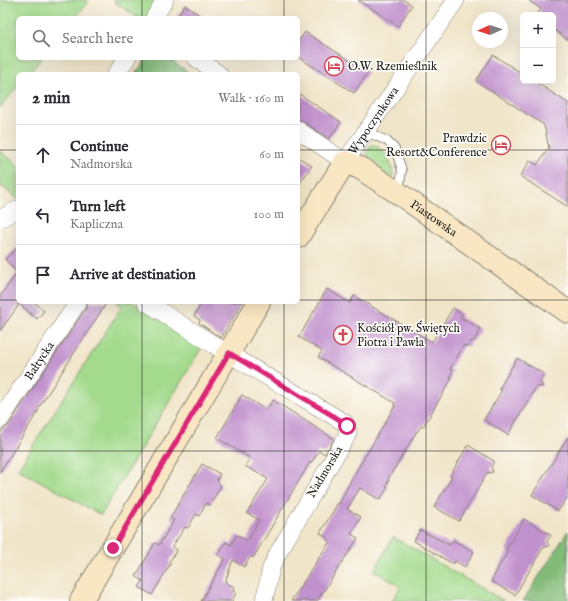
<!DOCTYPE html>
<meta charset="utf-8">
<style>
:root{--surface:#fff;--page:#f2f2f3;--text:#2b2b33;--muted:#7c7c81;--line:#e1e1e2}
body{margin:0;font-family:"IM FELL English",serif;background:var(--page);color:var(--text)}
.controls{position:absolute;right:12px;top:12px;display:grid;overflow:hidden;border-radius:6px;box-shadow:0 4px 16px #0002}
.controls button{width:36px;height:36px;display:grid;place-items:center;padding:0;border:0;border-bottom:1px solid var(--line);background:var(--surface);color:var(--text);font:20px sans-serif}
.compass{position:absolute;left:472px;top:12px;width:36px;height:36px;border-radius:50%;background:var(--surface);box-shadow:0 4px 16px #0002;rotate:267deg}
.stop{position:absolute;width:12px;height:12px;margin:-9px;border:3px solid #db2777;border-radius:50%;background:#fff}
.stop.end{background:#db2777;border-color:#fff;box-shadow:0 1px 4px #0008}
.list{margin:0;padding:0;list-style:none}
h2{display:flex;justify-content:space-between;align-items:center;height:52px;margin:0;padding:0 16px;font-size:17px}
h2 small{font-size:13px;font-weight:400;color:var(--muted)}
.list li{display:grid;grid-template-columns:26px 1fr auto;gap:12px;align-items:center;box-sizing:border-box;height:60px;padding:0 16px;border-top:1px solid var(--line)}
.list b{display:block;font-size:15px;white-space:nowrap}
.list p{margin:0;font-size:13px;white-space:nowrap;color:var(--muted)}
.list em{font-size:13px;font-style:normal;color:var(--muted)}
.icon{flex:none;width:22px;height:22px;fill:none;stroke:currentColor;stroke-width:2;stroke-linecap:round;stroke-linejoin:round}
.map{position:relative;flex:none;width:568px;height:601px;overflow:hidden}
.search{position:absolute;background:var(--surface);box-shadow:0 4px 16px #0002;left:16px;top:16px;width:284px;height:44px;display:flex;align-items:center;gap:10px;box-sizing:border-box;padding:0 14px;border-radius:6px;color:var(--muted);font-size:15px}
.panel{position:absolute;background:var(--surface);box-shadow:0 4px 16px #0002;left:16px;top:72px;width:284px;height:232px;border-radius:6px}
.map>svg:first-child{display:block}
</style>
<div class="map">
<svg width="568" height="601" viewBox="0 0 568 601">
<rect width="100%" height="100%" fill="#fdfcf7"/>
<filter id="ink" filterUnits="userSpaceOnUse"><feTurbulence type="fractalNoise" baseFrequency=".025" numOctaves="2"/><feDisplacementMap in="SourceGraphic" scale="8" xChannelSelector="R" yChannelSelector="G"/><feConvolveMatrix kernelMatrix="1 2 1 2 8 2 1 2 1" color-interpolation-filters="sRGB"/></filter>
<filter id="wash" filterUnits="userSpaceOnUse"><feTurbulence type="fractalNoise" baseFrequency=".012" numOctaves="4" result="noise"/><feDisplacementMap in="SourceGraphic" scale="16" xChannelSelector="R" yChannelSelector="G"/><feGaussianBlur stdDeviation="0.9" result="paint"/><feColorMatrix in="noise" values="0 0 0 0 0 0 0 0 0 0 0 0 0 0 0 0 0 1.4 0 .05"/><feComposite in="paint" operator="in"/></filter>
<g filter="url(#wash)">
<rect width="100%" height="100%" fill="#f1e5c9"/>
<g fill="#a3da8c" stroke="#607b54">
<polygon points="1,0 85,0 88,2 75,18 18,18 18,58 42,58 28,74 18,74 18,86 0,108 0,2"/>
<polygon points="114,0 157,0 147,18 138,18 115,2"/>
<path d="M374,145C385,149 393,164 393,176L392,177C382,170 359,160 370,146Z"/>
<polygon points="0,151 18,165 18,199 0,185"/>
<polygon points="116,302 132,302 202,347 101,515 18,469 122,306"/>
<polygon points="393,537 504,601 392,601 400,588 395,583 374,571"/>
</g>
<g fill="#82ba78" stroke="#4f6b4a">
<polygon points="147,58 167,58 191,74 135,74"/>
<polygon points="568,531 568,601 523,601"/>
</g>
<g id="blocks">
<g fill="#c191ce">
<polygon points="358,0 404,0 412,5 398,26"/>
<polygon points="528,0 568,0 568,40 553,29 553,15 536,15 541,9"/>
<polygon points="185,5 204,18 176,18"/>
<polygon points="305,32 368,72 354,93 298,57 298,42"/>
<polygon points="493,55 523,74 523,81 534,81 568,103 568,207 520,176 530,161 537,165 549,148 544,125 476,81"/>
<polygon points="298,93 341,122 329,139 304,122 298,119"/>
<polygon points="298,157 312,166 298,185"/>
<polygon points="18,247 18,302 34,302 44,311 37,319 18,303 18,306 0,331 0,296 17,273 5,259"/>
<polygon points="327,289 350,303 354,296 432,342 453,308 462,314 460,317 481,329 473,342 471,341 468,347 464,345 450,369 453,371 450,377 452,378 423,427 421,426 418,431 417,431 388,479 389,480 386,486 388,487 380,500 360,488 347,509 361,517 351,534 358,538 317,601 291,601 330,541 327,540 328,538 320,533 338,503 339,504 351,480 395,406 394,405 395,403 318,357 322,351 299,337"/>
<polygon points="88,302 107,302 38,409 39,410 0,472 0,434 3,429 8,426 25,400 86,308"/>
<polygon points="202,302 242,302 221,338 199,323 200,320 194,316"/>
<polygon points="517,358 544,374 540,381 543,386 536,387 508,435 484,420 502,390 499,389"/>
<polygon points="242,395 266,410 273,400 334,439 325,454 319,451 311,463 310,462 253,558 251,556 244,567 233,560 225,582 234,587 233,591 236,593 232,601 201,601 225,559 218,555 226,542 231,545 237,535 247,541 259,520 247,513 268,479 245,466 250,458 217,438"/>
<polygon points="568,437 568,497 558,511 532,495"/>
<polygon points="468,445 494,461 491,467 493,472 487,473 459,521 434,507 452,477 450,476"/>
<polygon points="202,464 220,474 217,480 221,486 210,505 206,503 199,516 196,514 188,528 185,527 172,547 177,550 169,562 171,563 152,595 139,587 143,581 136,576 155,543 159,545 174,520 170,518"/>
<polygon points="524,519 551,535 547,541 549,546 543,548 515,595 491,581 508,551 506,550"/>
<polygon points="420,530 450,545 453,540 474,552 465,567 455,561 453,564 414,541"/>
</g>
</g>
</g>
<g filter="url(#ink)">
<use href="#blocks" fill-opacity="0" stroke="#868072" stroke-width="1"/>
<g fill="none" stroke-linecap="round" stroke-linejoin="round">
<defs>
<polyline id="lane" points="365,131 387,141 395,149 402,170 399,190"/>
<g id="street">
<polyline points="154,18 165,0"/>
<polyline points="196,58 219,74"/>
<polyline points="116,74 127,58"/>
<path id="s1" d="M298,130L345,162L456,0"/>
<polyline points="0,219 18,209"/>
<polyline points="146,302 214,345 345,423 347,426 348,434 278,553 271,568 264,601"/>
<path id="s2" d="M0,420L78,302"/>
</g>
<g id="secondary">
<path id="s3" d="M298,237L345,162L360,168L398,193L568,312"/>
<polyline points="81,601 259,302"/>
</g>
</defs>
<use href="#lane" stroke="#868072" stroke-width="10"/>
<use href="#street" stroke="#868072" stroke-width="18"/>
<use href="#secondary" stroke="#868072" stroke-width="24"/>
<use href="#lane" stroke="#fff" stroke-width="8"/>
<use href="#street" stroke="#fff" stroke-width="17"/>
<use href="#secondary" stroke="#f9e7c3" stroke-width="22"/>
</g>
</g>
<g fill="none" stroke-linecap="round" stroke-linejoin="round" filter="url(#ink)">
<polyline stroke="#db2777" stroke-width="5" points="113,548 229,353 345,423 347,426"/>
</g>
<path fill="none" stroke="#1c1c1c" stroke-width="1" stroke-opacity="0.55" d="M142,0V18M284,0V18M426,0V601M142,58V74M284,58V74M0,150H18M298,150H568M0,300H18M298,300H568M142,302V601M284,302V601M0,451H568"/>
<defs>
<symbol id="hotel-ring" viewBox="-11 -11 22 22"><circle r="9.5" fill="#fdfcf7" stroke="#d1495b" stroke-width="1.5"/><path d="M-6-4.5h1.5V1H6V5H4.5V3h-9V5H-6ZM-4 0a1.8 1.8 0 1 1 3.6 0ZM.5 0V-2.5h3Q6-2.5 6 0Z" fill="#d1495b"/></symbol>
<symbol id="church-ring" viewBox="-11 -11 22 22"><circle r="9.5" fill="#fdfcf7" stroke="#d1495b" stroke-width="1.5"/><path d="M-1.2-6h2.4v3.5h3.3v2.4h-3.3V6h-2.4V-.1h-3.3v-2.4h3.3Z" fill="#d1495b"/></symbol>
</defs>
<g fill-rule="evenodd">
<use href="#hotel-ring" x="323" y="55" width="22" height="22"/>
<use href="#hotel-ring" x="490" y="134" width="22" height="22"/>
<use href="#church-ring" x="332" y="324" width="22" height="22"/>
</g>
<g text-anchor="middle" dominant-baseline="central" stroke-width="3.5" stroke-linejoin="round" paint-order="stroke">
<g font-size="12" fill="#1c1c1c" stroke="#fdfcf7" text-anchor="start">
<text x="348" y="66">O.W. Rzemieślnik</text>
<text x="487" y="138" text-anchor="end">Prawdzic<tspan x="487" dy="14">Resort&amp;Conference</tspan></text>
<text x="357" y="328">Kościół pw. Świętych<tspan x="357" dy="14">Piotra i Pawła</tspan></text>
</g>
<g font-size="12" fill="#1c1c1c" stroke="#fdfcf7">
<text stroke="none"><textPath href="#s1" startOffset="107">Wypoczynkowa</textPath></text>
<text stroke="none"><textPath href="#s3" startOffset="194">Piastowska</textPath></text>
<text stroke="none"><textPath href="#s2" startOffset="71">Bałtycka</textPath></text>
<text transform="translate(325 472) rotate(-59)">Nadmorska</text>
</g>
</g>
</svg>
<div class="controls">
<button>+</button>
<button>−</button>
</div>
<svg class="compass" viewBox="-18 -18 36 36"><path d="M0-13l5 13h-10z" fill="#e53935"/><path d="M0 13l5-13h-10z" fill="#7c7c81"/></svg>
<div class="stop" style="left:347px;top:426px"></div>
<div class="stop end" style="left:113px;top:548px"></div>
<div class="search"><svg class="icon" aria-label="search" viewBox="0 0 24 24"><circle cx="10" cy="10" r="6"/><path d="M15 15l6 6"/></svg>Search here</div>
<section class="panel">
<h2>2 min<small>Walk · 160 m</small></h2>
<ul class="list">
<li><svg class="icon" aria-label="ahead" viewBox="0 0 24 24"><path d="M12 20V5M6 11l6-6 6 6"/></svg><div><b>Continue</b><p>Nadmorska</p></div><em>60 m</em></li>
<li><svg class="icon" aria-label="left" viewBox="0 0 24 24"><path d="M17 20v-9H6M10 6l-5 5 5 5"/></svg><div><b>Turn left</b><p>Kapliczna</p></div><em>100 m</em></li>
<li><svg class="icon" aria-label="arrive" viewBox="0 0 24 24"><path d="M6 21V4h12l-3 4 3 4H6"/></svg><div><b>Arrive at destination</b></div></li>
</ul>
</section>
</div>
